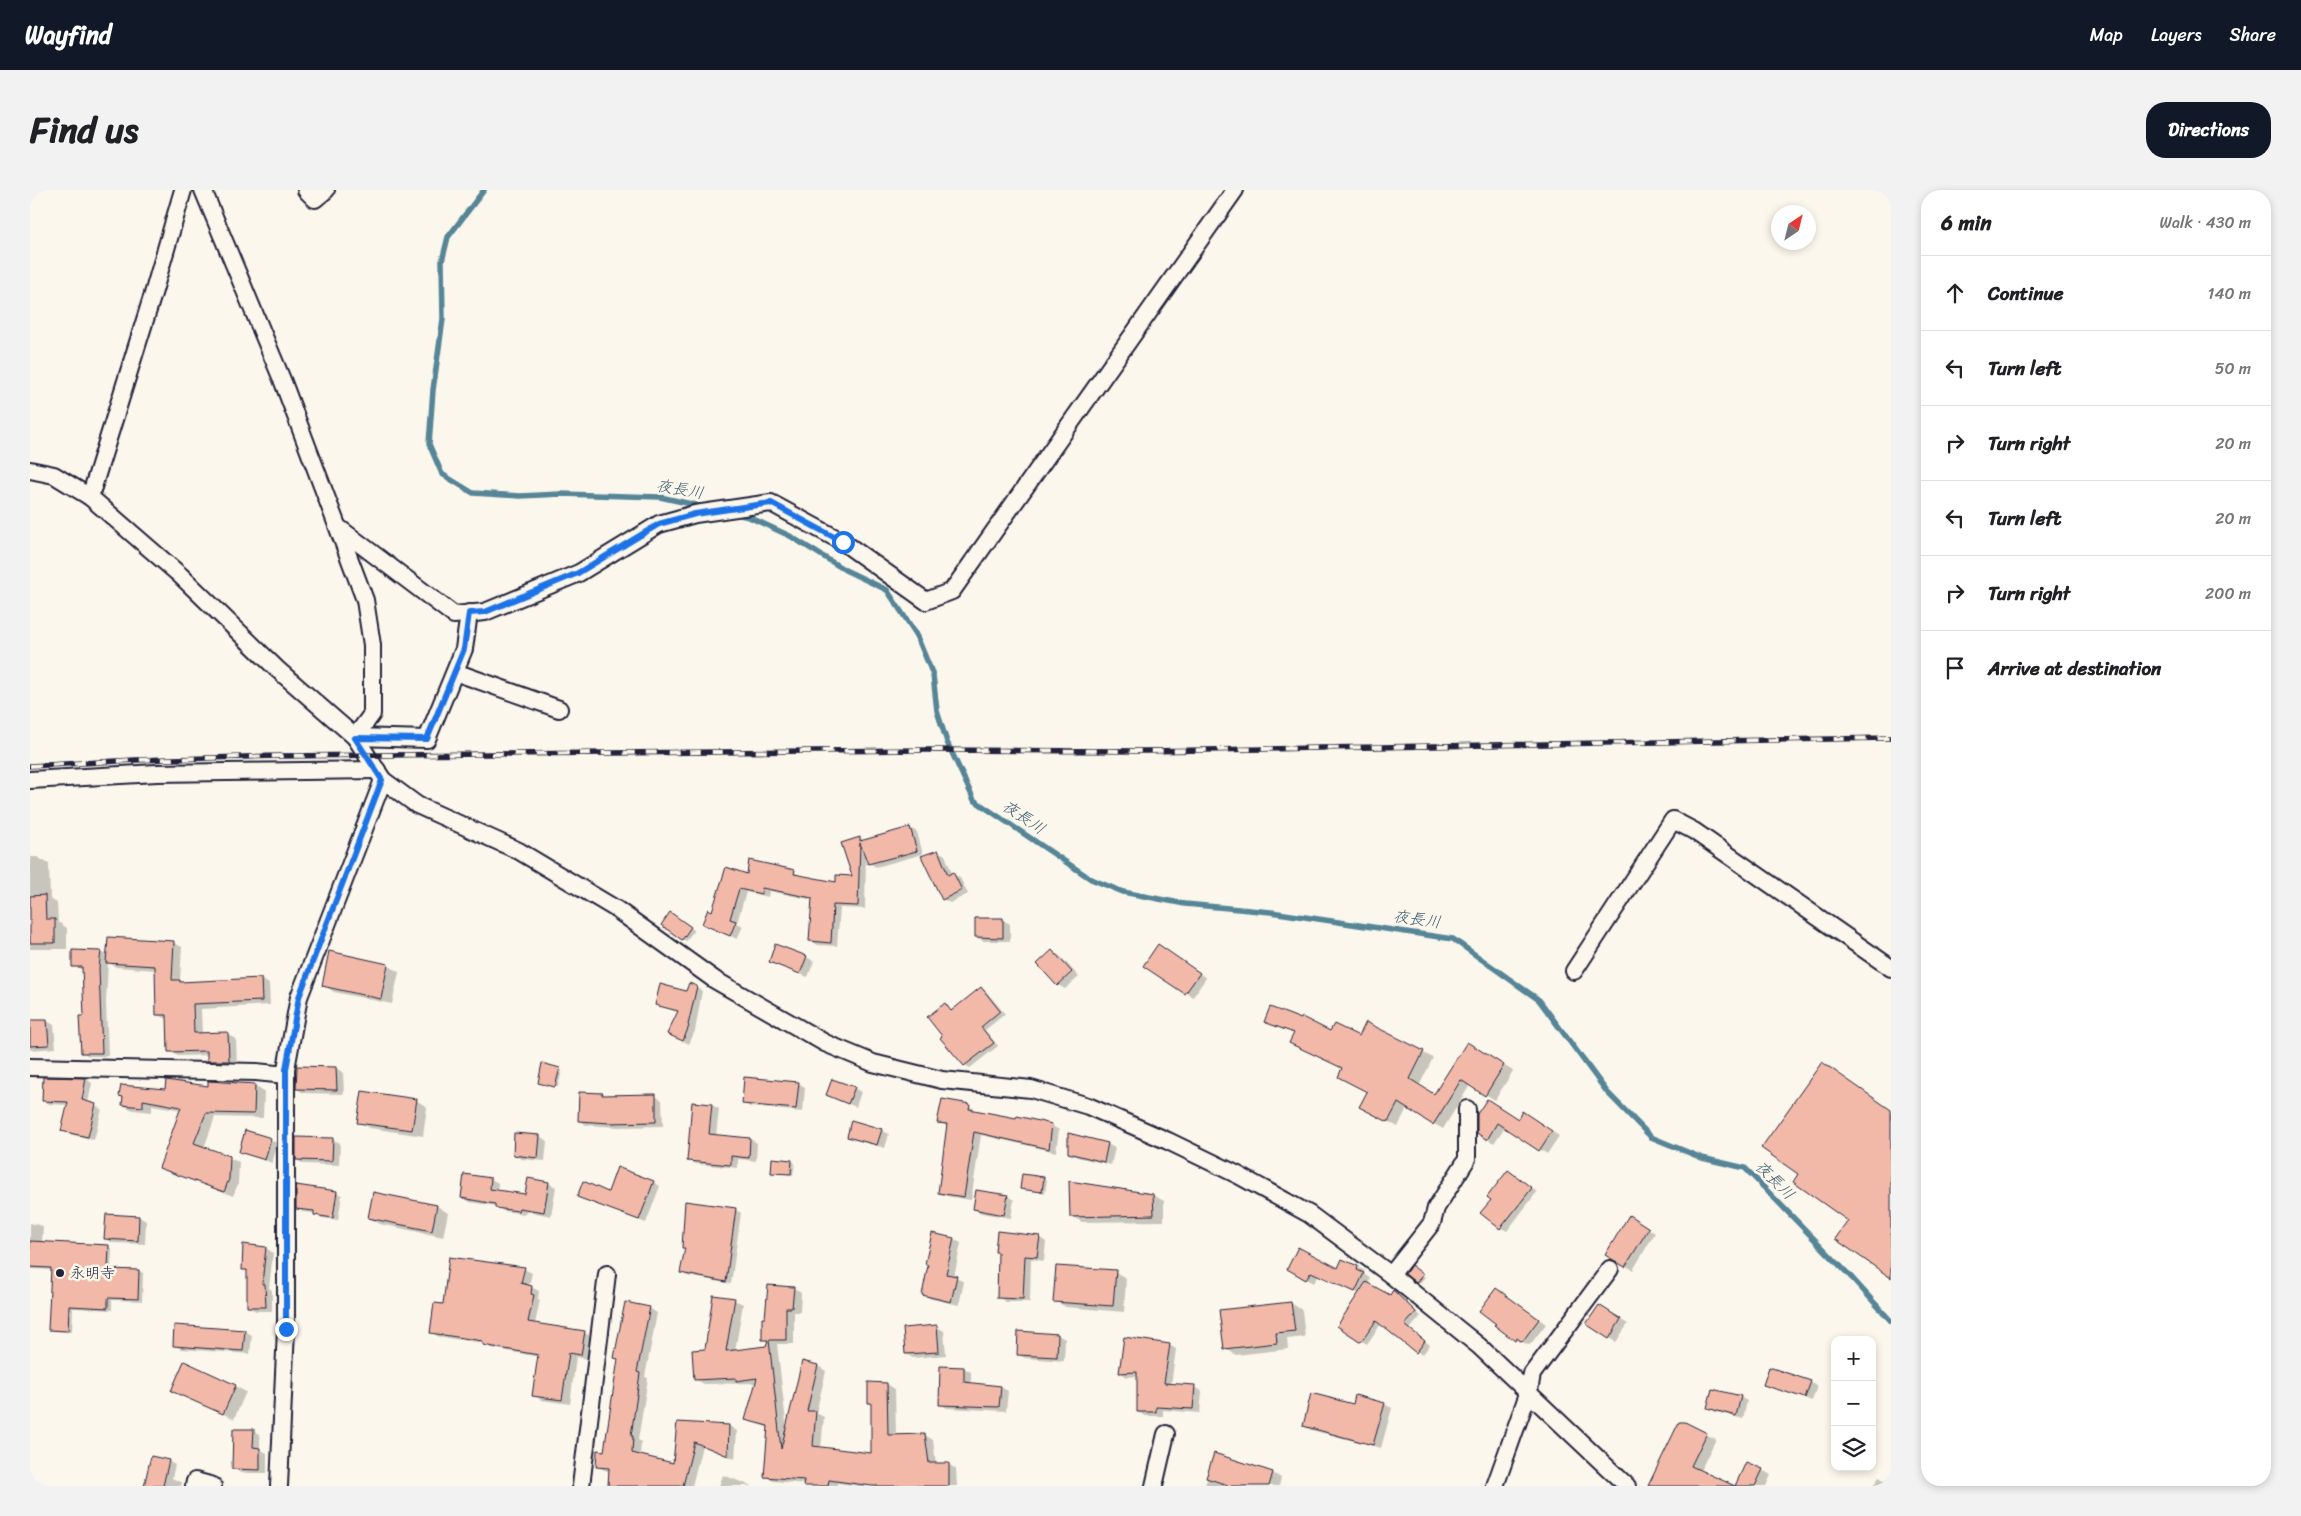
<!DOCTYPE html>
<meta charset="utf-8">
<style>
:root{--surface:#fff;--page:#f2f2f2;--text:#202124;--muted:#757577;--line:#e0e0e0;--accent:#111827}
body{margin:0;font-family:Sriracha,"Klee One",sans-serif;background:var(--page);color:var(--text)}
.controls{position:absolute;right:15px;bottom:15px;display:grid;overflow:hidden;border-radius:10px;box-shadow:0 2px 8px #0003}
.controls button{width:45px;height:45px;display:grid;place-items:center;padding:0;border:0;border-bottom:1px solid var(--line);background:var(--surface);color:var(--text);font:25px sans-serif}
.compass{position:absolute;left:1741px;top:15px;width:45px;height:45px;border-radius:50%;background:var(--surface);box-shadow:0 2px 8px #0003;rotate:35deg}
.stop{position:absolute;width:15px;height:15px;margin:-11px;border:4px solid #1a73e8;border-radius:50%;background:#fff}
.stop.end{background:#1a73e8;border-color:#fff;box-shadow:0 1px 5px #0008}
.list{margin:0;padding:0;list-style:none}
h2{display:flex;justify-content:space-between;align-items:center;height:65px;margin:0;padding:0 20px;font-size:21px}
h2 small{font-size:16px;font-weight:400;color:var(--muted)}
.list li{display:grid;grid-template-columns:32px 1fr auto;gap:15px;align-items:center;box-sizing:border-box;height:75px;padding:0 20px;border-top:1px solid var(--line)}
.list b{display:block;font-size:19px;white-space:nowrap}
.list em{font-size:16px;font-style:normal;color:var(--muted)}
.icon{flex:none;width:28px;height:28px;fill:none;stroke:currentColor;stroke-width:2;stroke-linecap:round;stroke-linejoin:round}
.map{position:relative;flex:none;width:1861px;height:1296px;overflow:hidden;border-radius:20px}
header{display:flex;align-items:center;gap:30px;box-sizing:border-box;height:70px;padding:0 25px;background:var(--accent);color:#fff}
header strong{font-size:24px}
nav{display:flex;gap:28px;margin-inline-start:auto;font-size:18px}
.intro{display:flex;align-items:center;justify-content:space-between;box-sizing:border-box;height:120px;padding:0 30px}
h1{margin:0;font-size:35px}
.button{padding:12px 22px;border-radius:20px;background:var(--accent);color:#fff;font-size:18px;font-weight:700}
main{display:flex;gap:30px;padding:0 30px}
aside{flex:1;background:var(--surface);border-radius:20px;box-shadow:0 2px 8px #0003}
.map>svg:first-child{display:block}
</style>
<header>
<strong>Wayfind</strong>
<nav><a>Map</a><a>Layers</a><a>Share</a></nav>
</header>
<div class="intro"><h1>Find us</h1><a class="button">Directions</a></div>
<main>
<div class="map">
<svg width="1861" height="1296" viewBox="0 0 1861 1296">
<rect width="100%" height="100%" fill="#fbf7ec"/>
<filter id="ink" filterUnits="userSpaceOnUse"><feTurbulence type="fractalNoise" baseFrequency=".02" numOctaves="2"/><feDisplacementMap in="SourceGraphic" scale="10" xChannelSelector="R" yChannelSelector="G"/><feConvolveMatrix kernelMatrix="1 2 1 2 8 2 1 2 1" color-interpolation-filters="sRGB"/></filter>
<g filter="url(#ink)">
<g fill="#0003">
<polygon points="880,638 887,642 893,664 846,677 839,673 836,665 835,719 810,718 807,756 788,755 781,751 783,710 739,701 738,707 716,702 707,733 713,736 707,749 680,737 683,723 718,685 764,682 771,686 807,694 824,687 813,654 830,648 835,651"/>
<polygon points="908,661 915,665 922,683 930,688 938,704 920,713 913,709"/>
<polygon points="0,667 7,667 19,674 20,709 27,713 28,732 37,738 37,759 0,759"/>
<polygon points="644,726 664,740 656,751 653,749"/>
<polygon points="973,730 980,734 980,751 954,751 946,747"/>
<polygon points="144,753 152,757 150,791 153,793 231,789 239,794 240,815 171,819 172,844 197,844 206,849 207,876 187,875 179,870 178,865 148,866 139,861 138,829 127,825 126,780 86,777 78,772 76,813 78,866 59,866 52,862 56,827 54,780 43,776 43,762 72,762 78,766"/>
<polygon points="1135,760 1176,788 1163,807 1115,775"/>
<polygon points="1023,762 1030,766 1049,787 1035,799 1028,795"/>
<polygon points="776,767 784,771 778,787 740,772"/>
<polygon points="357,775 369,782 362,814 304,802 293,795"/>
<polygon points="666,797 672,801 665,841 659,854 645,847 648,822 627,815"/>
<polygon points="951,798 956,801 975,824 955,840 968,856 940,878 935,875 914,846 915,815 922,821"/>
<polygon points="17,831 24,835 26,858 0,860 0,832"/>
<polygon points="1236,831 1329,848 1336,833 1403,868 1389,896 1405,905 1447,859 1483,881 1465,910 1440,895 1413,939 1377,918 1368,937 1340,922 1338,902 1314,878 1265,844"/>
<polygon points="268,877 306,878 313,882 314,904 274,903 267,899"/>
<polygon points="529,879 532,881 528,897 512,894"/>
<polygon points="56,889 62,893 58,913 72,919 64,950 39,944 33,940 39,915 19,914 13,910"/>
<polygon points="768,893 775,897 773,922 720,917 713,913"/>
<polygon points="224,895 234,901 233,928 185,927 174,958 209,972 208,994 203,1006 131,977 152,920 122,915 122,922 103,920 93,915 94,908 91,906 136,900"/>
<polygon points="824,898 831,902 826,917 797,905"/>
<polygon points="572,904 576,907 625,906 632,910 633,936 588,937 556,935 549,930"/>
<polygon points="386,910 397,917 393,946 340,938 329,932"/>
<polygon points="682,915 689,919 686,946 720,949 727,953 726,971 708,969 708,978 666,974 658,970"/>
<polygon points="939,916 947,920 946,922 987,930 988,927 1022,936 1029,940 1026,962 951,945 941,1010 916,1006 909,1002 918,937 909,932"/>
<polygon points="1448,924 1488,930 1500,927 1529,946 1517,964 1475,937 1464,953 1457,949"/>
<polygon points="851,940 859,944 855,958 825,950 818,946"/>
<polygon points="216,942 248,953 242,973 210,961"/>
<polygon points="486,944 510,946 517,951 515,971 491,969 484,965"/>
<polygon points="302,949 310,953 309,975 274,974 267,970"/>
<polygon points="1077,954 1085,958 1081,975 1047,967 1040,963"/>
<polygon points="761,971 765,973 763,985 742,982"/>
<polygon points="1478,981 1507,1002 1477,1041 1471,1038 1462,1009"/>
<polygon points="435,985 461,989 468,993 467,1002 496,1006 518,993 526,997 521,1026 496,1021 495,1024 473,1021 466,1016 440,1012 432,1007"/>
<polygon points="993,985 1017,990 1015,1003 991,998"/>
<polygon points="623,992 630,996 616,1033 548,1007 579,1003"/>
<polygon points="306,1002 312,1005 308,1030 291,1028 285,1023 273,1022 267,1019"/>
<polygon points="344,1003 407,1016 418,1023 413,1047 350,1034 339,1028"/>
<polygon points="1123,1005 1134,1011 1134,1031 1052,1032 1041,1026"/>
<polygon points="977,1006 984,1010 981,1028 951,1023 944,1019"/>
<polygon points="706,1020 711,1023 701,1094 657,1086 652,1082"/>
<polygon points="77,1025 109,1027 116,1031 115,1054 83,1053 76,1049"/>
<polygon points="1599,1027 1625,1043 1603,1080 1577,1064"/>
<polygon points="0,1033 13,1036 12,1053 78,1056 82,1059 81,1080 109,1081 113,1083 112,1111 82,1110 82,1120 43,1118 42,1142 23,1141 19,1139 22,1080 0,1079"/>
<polygon points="1009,1047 1016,1052 1014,1071 1001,1069 1000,1112 976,1112 968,1107 969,1063 966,1061"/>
<polygon points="923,1049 931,1053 924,1087 934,1092 929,1115 901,1109 894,1105 899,1075"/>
<polygon points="236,1058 243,1063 239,1098 242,1100 242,1121 226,1121 218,1117 218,1082 213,1079"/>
<polygon points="1313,1070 1335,1081 1333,1084 1340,1088 1338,1095 1360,1106 1364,1101 1369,1105 1391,1126 1380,1139 1400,1155 1392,1165 1351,1134 1337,1154 1332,1151 1308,1135 1330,1104 1288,1085 1284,1093 1258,1079 1309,1079"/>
<polygon points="494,1079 502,1083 499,1096 509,1101 508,1109 510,1110 505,1134 555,1143 562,1147 558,1169 546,1167 540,1214 511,1210 504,1205 509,1167 461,1158 454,1153 409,1147 401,1142 414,1116"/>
<polygon points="1385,1079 1395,1087 1390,1093 1377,1083"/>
<polygon points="1085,1082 1096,1088 1094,1122 1036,1117 1025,1111"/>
<polygon points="763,1098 771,1103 770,1122 764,1122 764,1154 747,1154 757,1241 788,1176 796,1181 786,1223 794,1227 791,1258 842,1264 842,1214 840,1213 840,1194 857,1194 865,1199 866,1246 895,1245 903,1250 906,1274 918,1274 926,1279 927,1296 829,1296 807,1293 807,1296 774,1296 775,1294 743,1291 735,1286 739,1238 717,1230 727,1193 674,1194 665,1189 676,1160 704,1110 713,1114 705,1161 737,1157 739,1152 733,1149 736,1129"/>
<polygon points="1467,1099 1516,1134 1500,1155 1486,1150 1466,1136 1469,1134"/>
<polygon points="1261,1113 1272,1120 1275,1147 1257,1149 1258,1159 1206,1165 1195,1158"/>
<polygon points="619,1118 627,1123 615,1187 618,1188 608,1250 611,1252 610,1266 644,1274 648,1233 699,1236 707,1241 705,1269 672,1256 662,1296 579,1296 580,1282 567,1277 575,1262"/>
<polygon points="1576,1121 1598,1134 1586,1152 1579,1148"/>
<polygon points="907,1137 914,1141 916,1165 883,1168 876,1164"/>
<polygon points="214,1141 222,1145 220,1164 151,1159 144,1155"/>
<polygon points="989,1142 1028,1145 1035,1149 1034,1171 995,1168 988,1164"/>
<polygon points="1139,1155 1146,1159 1141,1195 1164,1197 1172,1201 1170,1223 1133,1220 1133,1226 1115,1226 1108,1222 1108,1186 1097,1187 1090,1182"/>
<polygon points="911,1177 934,1178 941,1182 941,1194 971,1197 978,1201 976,1221 917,1218 910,1214"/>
<polygon points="1780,1192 1787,1196 1782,1211 1735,1194"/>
<polygon points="205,1196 216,1202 204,1229 142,1200"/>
<polygon points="1710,1207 1717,1211 1713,1229 1686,1222 1679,1218"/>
<polygon points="1354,1214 1362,1218 1351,1258 1281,1240 1274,1236 1324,1216"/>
<polygon points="1650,1232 1686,1249 1670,1281 1703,1296 1620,1296"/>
<polygon points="223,1240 230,1245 230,1259 237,1263 237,1283 211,1283 204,1279"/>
<polygon points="1184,1265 1243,1283 1251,1288 1249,1296 1175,1296"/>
<polygon points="138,1271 145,1275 142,1288 152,1293 151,1296 116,1296"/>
<polygon points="1732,1280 1741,1285 1736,1296 1707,1296"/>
<polygon points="693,1285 722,1296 689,1296"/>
<polygon points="1849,1287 1861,1294 1861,1296 1843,1296"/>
</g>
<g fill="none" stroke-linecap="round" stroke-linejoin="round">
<g stroke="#568597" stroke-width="5.5">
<polyline points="454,0 418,47 412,71 413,129 403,200 399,254 412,284 443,303 490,306 531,304 630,307 675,317"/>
<polyline points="706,324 719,327 760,346 815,380 857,400 886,444 903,485 907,521 917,552 944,610 1061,689 1093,702 1155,714 1241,722 1423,749 1509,810 1577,902 1621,947 1672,968 1715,978 1822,1088 1861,1131"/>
</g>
</g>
<g fill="#f2b9a8" stroke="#22223b">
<polygon points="880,637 887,661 838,674 830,653 828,716 803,715 801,753 779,751 782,708 732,698 731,704 709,699 700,729 706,731 700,746 672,734 678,719 682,721 696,677 717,684 719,670 765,680 764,684 806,692 806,685 822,686 811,653 830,647 830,651"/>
<polygon points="908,660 918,685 923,682 932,700 912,710 891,666"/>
<polygon points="15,705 16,729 25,729 25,753 0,753 0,706"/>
<polygon points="640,722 661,737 652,750 631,735"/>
<polygon points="945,728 973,728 973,748 945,747"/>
<polygon points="78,747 144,751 142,790 150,790 150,792 231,788 232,811 163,814 164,843 198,842 199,871 177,871 177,861 138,862 137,825 126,825 125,776 76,773"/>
<polygon points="745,754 777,766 770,784 739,772"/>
<polygon points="1128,754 1170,783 1155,804 1113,776"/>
<polygon points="42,760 71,761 69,778 72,863 51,863 49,826 54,826 52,777 42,777"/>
<polygon points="1022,760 1042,782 1027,796 1007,774"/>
<polygon points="299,761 358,774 351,809 292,796"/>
<polygon points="659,793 667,796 658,835 659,836 653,851 637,844 648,821 625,815 630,794 656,801"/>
<polygon points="951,797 970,821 951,837 964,853 934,876 910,848 912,846 897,827 915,813 921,821"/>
<polygon points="1240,817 1271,829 1272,827 1300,841 1304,834 1329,846 1336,832 1394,861 1380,889 1404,904 1437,852 1474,875 1455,906 1431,890 1403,935 1368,913 1358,932 1329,917 1337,902 1308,887 1312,878 1259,853 1264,843 1234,832"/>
<polygon points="0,830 17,830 19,855 0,856"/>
<polygon points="1792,872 1861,920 1861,1088 1805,1049 1818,1031 1763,992 1768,984 1731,958"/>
<polygon points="512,873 530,878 525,897 508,893"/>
<polygon points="267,876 306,877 307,900 266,899"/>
<polygon points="13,887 56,888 52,910 66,914 58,947 31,941 38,912 12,911"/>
<polygon points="714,887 769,892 766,919 712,914"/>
<polygon points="802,889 825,897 818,914 796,905"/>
<polygon points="136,890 178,896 178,891 225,894 224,924 176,923 164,953 200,966 199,989 194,1002 129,978 151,917 113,910 113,917 92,915 93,907 89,906 91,895 135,899"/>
<polygon points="332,901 387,909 382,940 327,933"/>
<polygon points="549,902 573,903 572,905 626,904 626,932 580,933 548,931"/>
<polygon points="912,909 940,914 939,919 986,928 987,926 1022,934 1019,959 944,942 934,1007 908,1003 917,934 907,933"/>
<polygon points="1457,909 1488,929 1492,921 1522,941 1509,961 1467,933 1457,950 1447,943 1447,924"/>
<polygon points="662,912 682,914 679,944 720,948 719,968 701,966 701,975 657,971"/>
<polygon points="821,930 852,939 847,955 817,947"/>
<polygon points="215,940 241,948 235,970 209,962"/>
<polygon points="484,943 510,945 508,968 483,965"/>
<polygon points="1038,943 1078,953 1074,972 1038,963"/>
<polygon points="266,947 303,948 302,971 266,970"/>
<polygon points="742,968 762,970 761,984 741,983"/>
<polygon points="587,977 624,991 609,1030 547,1007 553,991 578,1002"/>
<polygon points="1478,980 1502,998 1470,1039 1450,1023 1461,1010 1457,1007"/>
<polygon points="434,984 461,988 460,999 495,1004 498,988 519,992 514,1022 489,1018 488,1021 465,1018 465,1014 431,1008"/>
<polygon points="992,984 1014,987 1012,1002 990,999"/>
<polygon points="1039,991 1123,1004 1124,1025 1040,1027"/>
<polygon points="266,995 307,1001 303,1028 284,1025 284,1021 266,1019"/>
<polygon points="946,1000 978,1005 974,1025 943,1019"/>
<polygon points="343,1002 407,1015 402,1041 338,1028"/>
<polygon points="655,1011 706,1018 696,1092 650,1083 655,1058 652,1058"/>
<polygon points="76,1024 109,1026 108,1051 74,1049"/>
<polygon points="1599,1025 1619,1038 1595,1077 1575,1065"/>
<polygon points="967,1041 1010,1046 1007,1067 995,1066 993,1109 967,1108 968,1062 965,1062"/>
<polygon points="902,1043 924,1048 916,1084 927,1086 921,1112 892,1105 898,1075 895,1074"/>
<polygon points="0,1051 79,1055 78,1079 109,1080 108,1109 78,1108 78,1118 39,1116 38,1141 18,1140 21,1078 0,1077"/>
<polygon points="213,1054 236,1057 232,1094 235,1094 236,1117 217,1117 217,1080 212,1080"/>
<polygon points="1268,1057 1308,1078 1312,1069 1328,1076 1327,1080 1334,1083 1325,1102 1281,1082 1276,1090 1257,1079"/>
<polygon points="419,1067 495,1077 491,1093 502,1096 501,1104 504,1105 498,1132 555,1141 551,1165 539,1163 532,1210 502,1206 508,1165 453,1155 453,1151 400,1143 404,1113 413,1114"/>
<polygon points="1381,1075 1393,1084 1386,1093 1375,1084"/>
<polygon points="1026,1076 1086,1080 1083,1116 1023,1112"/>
<polygon points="1336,1092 1360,1105 1363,1100 1386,1122 1375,1135 1395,1151 1386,1163 1346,1131 1331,1152 1307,1136"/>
<polygon points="738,1095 764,1097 762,1118 756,1118 756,1150 739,1150 751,1259 772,1171 788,1175 777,1221 786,1221 783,1256 841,1263 841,1213 838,1213 838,1192 857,1193 858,1245 895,1244 899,1273 919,1273 919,1296 842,1296 799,1290 798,1296 773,1296 774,1290 734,1287 738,1236 715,1230 727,1188 706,1191 706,1188 664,1190 662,1160 675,1159 683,1105 705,1108 696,1161 736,1156 738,1150 732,1150 732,1128 735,1128"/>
<polygon points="1466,1098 1509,1129 1492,1152 1487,1148 1485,1151 1464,1135 1466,1134 1449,1121"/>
<polygon points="595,1112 620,1117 607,1182 610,1183 601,1246 603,1246 602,1263 643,1273 647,1232 699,1235 698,1266 664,1252 653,1296 578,1296 579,1278 566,1277 567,1260 574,1261 588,1169 584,1168"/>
<polygon points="1261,1112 1265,1141 1246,1143 1247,1153 1194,1159 1189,1120"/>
<polygon points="1569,1115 1591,1129 1579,1149 1556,1134"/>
<polygon points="144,1135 215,1140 213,1161 143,1156"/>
<polygon points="907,1135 909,1162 875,1164 873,1138"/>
<polygon points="988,1141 1028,1144 1027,1167 987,1165"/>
<polygon points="1094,1147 1140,1154 1134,1193 1165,1195 1163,1219 1126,1217 1126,1222 1107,1222 1107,1182 1089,1183"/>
<polygon points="154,1171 206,1195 193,1224 141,1201"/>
<polygon points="910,1176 934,1177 934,1192 971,1196 969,1217 909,1215"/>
<polygon points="1739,1177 1781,1191 1775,1208 1733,1195"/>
<polygon points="1682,1199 1711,1206 1706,1226 1677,1218"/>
<polygon points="1281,1203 1323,1214 1325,1205 1355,1213 1343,1255 1273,1236"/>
<polygon points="1649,1232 1655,1232 1677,1243 1661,1276 1705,1296 1716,1272 1733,1279 1725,1296 1618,1296"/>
<polygon points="203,1239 224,1239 223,1257 230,1258 230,1280 202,1279"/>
<polygon points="1184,1263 1243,1282 1239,1296 1201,1296 1176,1288"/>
<polygon points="121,1266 139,1270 133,1296 114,1296"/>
</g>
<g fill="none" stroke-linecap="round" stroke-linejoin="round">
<defs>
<g id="street">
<polyline points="173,0 253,192 335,410 342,455 342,524 325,547"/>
<polyline points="276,0 285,9 296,0"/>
<polyline points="0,280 24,285 60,307 150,385 247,479 325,547 353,590 387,615 489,661 586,719 685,790 795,853 843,873 912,890 1001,899 1058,916 1138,951 1208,985 1279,1024 1361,1085 1449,1156 1597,1296"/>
<polyline points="60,307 123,104 153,0"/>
<polyline points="309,338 424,425 455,422 549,383 629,334 665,324 741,313 813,352 896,411 922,401 1205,0"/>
<polyline points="425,482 529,519"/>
<polyline points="325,547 397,549 434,459 439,423"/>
<polyline points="0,590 127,583 347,580"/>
<polyline points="1544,781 1643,630 1664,641 1861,778"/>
<polyline points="0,877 226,882 256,885"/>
<polyline points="1361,1085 1402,1033 1406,1018 1437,969 1437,919"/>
<polyline points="164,1296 165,1291 183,1296"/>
<polyline points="249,1296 256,1139 256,879 269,807 353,590"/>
<polyline points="551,1296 577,1084"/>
<polyline points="1124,1296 1136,1244"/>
<polyline points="1465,1296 1499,1201 1502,1184 1580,1079"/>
</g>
</defs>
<use href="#street" stroke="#22223b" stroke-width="20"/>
<use href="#street" stroke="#fbf7ec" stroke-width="16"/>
<defs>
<polyline id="rail" points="0,576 105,570 249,566 896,560 1116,561 1861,548"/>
</defs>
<use href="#rail" stroke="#22223b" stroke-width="5.5"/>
<use href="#rail" stroke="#fbf7ec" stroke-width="4" stroke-dasharray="11" stroke-linecap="butt"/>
</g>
</g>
<g fill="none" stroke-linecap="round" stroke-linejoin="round" filter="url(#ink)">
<polyline stroke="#1a73e8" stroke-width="6" points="256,1139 256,879 269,807 352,590 325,548 397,549 434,459 439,423 455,422 548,383 629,334 665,324 741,313 813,352"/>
</g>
<circle fill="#22223b" stroke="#fbf7ec" stroke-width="2" cx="30" cy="1083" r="5"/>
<g text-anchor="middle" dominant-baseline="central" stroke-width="5" stroke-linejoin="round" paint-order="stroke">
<g font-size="15" fill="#22223b" stroke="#fbf7ec" text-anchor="start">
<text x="40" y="1083">永明寺</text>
</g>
<g font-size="16" font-style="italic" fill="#405c71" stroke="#fbf7ec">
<text transform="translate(650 299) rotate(10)">夜長川</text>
<text transform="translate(994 627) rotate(34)">夜長川</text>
<text transform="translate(1387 729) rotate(8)">夜長川</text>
<text transform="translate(1745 990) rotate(45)">夜長川</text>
</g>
</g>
</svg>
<div class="controls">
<button>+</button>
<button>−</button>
<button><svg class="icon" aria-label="layers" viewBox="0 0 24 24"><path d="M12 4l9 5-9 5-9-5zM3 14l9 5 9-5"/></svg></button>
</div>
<svg class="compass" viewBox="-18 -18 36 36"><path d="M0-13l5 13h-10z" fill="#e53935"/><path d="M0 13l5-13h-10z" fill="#757577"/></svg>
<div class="stop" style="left:813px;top:352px"></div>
<div class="stop end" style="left:256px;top:1139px"></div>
</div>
<aside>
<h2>6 min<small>Walk · 430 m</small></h2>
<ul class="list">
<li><svg class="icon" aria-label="ahead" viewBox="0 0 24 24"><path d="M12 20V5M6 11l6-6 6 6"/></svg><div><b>Continue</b></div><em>140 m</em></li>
<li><svg class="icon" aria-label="left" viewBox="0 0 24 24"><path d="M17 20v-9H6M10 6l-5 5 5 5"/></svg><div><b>Turn left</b></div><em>50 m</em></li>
<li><svg class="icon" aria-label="right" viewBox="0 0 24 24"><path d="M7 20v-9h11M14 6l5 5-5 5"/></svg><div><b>Turn right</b></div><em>20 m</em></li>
<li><svg class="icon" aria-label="left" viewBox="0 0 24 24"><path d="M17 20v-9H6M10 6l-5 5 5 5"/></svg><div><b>Turn left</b></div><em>20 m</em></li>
<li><svg class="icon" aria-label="right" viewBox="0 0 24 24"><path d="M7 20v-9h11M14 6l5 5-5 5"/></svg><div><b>Turn right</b></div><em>200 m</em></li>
<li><svg class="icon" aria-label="arrive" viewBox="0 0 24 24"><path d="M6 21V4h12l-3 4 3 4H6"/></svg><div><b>Arrive at destination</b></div></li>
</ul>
</aside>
</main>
